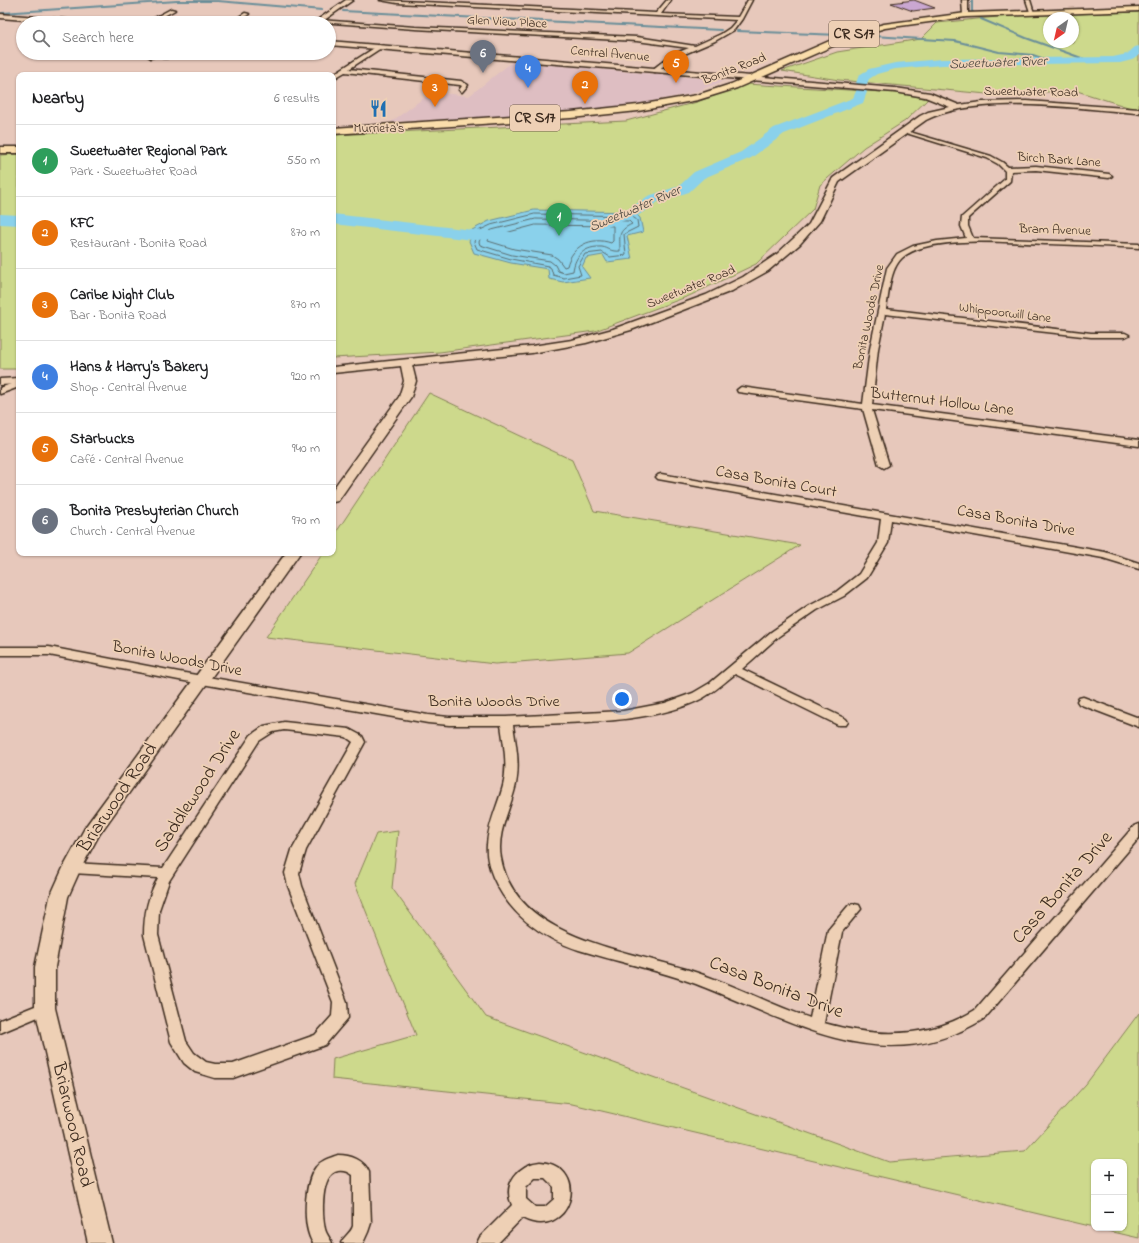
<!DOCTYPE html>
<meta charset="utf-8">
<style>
:root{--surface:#fff;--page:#f6f6f6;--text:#202124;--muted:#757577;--line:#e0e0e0;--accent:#111827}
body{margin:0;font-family:"Indie Flower",sans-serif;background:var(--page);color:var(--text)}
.controls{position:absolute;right:12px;bottom:12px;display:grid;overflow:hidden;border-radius:8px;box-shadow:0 1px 3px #0004}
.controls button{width:36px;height:36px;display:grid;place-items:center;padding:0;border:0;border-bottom:1px solid var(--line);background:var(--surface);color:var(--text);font:20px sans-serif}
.compass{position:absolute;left:1043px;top:12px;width:36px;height:36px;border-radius:50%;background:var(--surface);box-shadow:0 1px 3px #0004;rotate:214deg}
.you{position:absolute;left:622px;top:699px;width:14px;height:14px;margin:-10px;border:3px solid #fff;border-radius:50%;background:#1a73e8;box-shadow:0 0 0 6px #1a73e833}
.badge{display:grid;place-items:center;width:26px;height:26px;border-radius:50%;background:var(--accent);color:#fff;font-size:13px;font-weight:700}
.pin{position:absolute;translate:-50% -33px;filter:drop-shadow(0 1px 2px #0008)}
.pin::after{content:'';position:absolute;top:21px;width:14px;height:12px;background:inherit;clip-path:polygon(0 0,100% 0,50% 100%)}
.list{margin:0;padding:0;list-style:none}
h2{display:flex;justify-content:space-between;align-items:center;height:52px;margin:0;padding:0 16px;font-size:17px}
h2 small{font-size:13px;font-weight:400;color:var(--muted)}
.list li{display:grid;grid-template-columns:26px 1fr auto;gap:12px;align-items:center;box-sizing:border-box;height:72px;padding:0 16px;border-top:1px solid var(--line)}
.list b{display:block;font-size:15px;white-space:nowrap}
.list p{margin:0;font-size:13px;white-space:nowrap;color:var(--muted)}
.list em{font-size:13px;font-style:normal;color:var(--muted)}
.icon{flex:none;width:22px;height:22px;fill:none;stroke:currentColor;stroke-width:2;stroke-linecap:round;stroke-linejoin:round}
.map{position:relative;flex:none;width:1139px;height:1243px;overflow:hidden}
.search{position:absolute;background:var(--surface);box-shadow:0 1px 3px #0004;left:16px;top:16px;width:320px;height:44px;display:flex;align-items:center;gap:10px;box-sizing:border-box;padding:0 14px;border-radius:22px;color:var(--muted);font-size:15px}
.panel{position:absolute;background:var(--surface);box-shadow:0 1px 3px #0004;left:16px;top:72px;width:320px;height:484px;border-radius:8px}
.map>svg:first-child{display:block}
</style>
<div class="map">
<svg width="1139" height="1243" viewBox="0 0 1139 1243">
<rect width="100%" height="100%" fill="#e7c8bb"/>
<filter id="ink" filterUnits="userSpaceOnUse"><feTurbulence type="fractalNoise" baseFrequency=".025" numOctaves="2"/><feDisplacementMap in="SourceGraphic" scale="8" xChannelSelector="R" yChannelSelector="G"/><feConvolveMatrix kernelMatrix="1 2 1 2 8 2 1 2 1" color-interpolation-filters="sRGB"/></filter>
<g filter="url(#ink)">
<polygon fill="#debec2" points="512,62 722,80 724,81 689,94 615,108 539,114 391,122 432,92 469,96"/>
<g fill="#cdd98c" stroke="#848255" fill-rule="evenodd">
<path d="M1139,12V109L1131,108L1077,91L987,94L839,80L782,71L837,52L921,39L937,23L1007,16ZM1049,18H1073V42H1049Z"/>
<polygon points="746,84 900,93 928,99 905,121 864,147 820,185 813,209 756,264 689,296 595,331 440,352 333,358 333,135 626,121 697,102"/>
<polygon points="19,154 19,369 0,369 0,155"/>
<polygon points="429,393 572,460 594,511 800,545 628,653 495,664 266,637 323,553 333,553 333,537"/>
<polygon points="398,831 392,888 486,1017 889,1162 1025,1151 1086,1084 1139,1013 1139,1238 1096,1228 1124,1228 1124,1162 1094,1162 1094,1227 572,1104 332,1079 333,1059 416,1035 355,884 376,834"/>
</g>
<polygon fill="#8ad1eb" stroke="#6a8e99" points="534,210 634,212 640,218 643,232 627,236 632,259 607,262 603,255 586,258 582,267 590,278 563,282 549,279 548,269 511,263 474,253 469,241 473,235 472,230 489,221"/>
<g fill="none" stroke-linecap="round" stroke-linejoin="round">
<g stroke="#5b6d70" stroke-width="1">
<polygon points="535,214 631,216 637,220 638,227 624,234 626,255 610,257 602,252 585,254 578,266 581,275 564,278 553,275 551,268 548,266 511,259 477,249 474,242 478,231 491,225"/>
<path d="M536,219L629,221L632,224C617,231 620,236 620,251C610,252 609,248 602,247C585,246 575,255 573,271L564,273L558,271L555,265L550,261L512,255L480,245L479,242L482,235L492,230Z"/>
<path d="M536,225L613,226V241L611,243C591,236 572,246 567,266L564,267L558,259L552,255L514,249L488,241L489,238L494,236Z"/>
</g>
<g stroke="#6a8e99" stroke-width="2">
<polyline points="972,0 972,11 974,13"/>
<polyline points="343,11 721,30"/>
<polyline points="2,13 177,1 218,1 322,10"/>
<polyline points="981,19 1026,38 1087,60"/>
<polyline points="737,31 840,35"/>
<polyline points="862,36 868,36"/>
<polyline points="873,36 955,41 999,52 1033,55 1047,60"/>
</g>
<g fill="#8ad1eb" fill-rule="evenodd">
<polygon points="1139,46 1139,56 1132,60 1120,63 942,65 895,69 877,74 869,79 866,86 858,86 856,83 859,75 869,69 895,63 942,59 1113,57 1127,54 1135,47"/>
<polygon points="861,88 865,89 867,92 863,103 784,134 751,158 704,178 689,192 658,202 639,215 607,227 602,229 597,227 594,224 597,221 629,209 648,196 679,186 694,172 741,152 774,128 853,98 857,89"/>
<polygon points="0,214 19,215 19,225 0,224"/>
<polygon points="333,214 473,230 511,232 514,235 511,238 473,240 333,224"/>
</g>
</g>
<polygon fill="#caa7d1" stroke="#3b2a1e" points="914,0 935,8 913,11 891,3"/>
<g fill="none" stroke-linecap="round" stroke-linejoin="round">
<defs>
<g id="minor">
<polygon points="380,0 656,13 667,0 671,0 661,14 738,17 748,0 752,0 742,19 734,30 715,41 675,58 655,72 652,70 671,55 689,48 637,41 415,29 319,22 317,21 319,20 415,27 637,37 695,46 721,34 730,28 737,20 397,3"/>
<polygon points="1026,0 1030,0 1034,13 1030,12"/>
<polygon points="171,9 175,10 151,23 145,23"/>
<polygon points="245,13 249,14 235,23 230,23"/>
<polygon points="379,45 382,47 381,48 349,69 461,81 468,85 462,92 459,90 462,86 460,85 345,72 333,79 332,75"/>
<polygon points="72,53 83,53 84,54 81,56"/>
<polygon points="154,53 162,53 151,58 148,56"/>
<polygon points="168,53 174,53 167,58 163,58 163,56"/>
<polygon points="265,53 273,53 265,55"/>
<path d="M903,130L991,156L1002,162L1008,167L1036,166L1109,174L1112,176L1109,178L1036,170L1011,171L1010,181L968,218V226L973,238L1139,244V248C1109,246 1078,245 1048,244C1014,243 928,234 902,258C890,269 889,293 886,309L1091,333H1125L1129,335L1125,337H1091L885,314L878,349L872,405L1139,440V446L872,410L889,465L884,468L879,465L863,409L738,392L737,390L741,387L863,404L870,349L887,268L897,254L913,246L937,241L966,238L961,226L962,217L1005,179V171L998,164L987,158L903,132Z"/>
<path d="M661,474L1105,552L1139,563V569L1103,558L891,520L888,543L867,578L844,596L817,610L779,636L742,669L846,719L848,722L846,725H838L735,674C724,683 715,691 703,698C653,725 569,722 513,725C516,745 520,764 516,784C511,808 496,833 501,858C515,941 633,950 698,973C736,986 772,1005 810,1018L828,930L849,905L854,904L859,905L861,909L842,932L824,1023C876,1038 928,1039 975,1010L1134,826L1139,824V838L985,1018C885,1082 792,1021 696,984C658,970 618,962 579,950C542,938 509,914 493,877C489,867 486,856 487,845C488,824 498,805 503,786C508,765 504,746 501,725H449L428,723L179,680L49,655H0V647H49L179,672L428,715L449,717H506L623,711L665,703L693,693L710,683L771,632L809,606L836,592L859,574L878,543L881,519L658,479L656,477L658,475Z"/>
<polygon points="1083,697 1139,718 1139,727 1079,704 1077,701 1079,698"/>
<path d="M284,722L349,729L362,736L365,742L306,850L299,873L302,886L347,1002L348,1018L325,1045L233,1078H215L195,1072L184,1063L171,1042L144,935C144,914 148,896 158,878L72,873L67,872L65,868L67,864L72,863L163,868L251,735L264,726ZM284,730L346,737L353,742L292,850L285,873L288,886L333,1002L332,1016L315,1035L233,1064H215L206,1062L194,1053L186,1041L158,935L159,910L169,881L259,741L273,732Z"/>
<polygon points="45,1002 50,1004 52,1008 50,1012 0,1033 0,1020"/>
<path d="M338,1155C351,1155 364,1160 369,1172L371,1223L368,1232L363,1243H341C344,1236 351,1233 353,1226V1175C348,1171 344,1170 338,1171C320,1174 322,1215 325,1229C326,1234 330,1238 332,1243H313C302,1227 304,1182 316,1167C321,1160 330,1158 338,1155Z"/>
<path d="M540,1162C593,1166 571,1243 522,1218L498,1243H477L480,1237L512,1205C502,1184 519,1164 540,1162ZM535,1178H545L554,1187V1199L545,1207H535L526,1199V1187Z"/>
</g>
<g id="tertiary">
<polygon points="346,0 353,0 320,23 313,23"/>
<polygon points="962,0 968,0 968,16 963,15"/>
<polygon points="19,381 19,387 0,394 0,388"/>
</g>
<g id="secondary">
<polygon points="0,14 87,21 90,23 62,23 0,18"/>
<path d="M329,41L895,88L930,93L959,105L982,102L1027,101L1139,109V113C1081,109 978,93 926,120L839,182L820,221L800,244L768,271L732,291L631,330L586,343L532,353L412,365L416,381L411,397L338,501L333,502V489L399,397L404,381L401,366L333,373V367L532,346L572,340L613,329L706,295L743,277L777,254L809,224L833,178L920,116L928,112L950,107L925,97L895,92L329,45Z"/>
<polygon points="19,378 19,384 0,385 0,379"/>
<polygon points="286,553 300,553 99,835 81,868 68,897 55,967 55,1008 112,1243 88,1243 35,1008 35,967 50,897 63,868 86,826"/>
</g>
<g id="primary">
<polygon points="1139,7 1139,11 966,17 885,28 849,39 737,88 698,100 638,111 571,118 333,134 333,128 571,112 638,105 697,95 731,84 843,35 884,24 966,13"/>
<rect x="0" y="147" width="19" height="6"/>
</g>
</defs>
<use href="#minor" stroke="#3b2a1e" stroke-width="3"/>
<use href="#tertiary" stroke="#3b2a1e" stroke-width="3"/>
<use href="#secondary" stroke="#3b2a1e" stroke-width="3"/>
<use href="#primary" stroke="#3b2a1e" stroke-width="3"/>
<use href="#minor" fill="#eed0b5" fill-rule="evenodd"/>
<use href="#tertiary" fill="#eed0b5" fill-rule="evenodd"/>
<use href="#secondary" fill="#eed0b5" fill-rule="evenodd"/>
<use href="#primary" fill="#faddab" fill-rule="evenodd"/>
</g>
</g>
<defs>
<symbol id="restaurant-bare" viewBox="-9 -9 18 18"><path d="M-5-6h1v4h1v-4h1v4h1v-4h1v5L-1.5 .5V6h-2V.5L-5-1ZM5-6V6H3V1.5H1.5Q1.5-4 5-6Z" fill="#1f6fb2" stroke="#eed0b5" stroke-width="2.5" paint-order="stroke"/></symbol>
</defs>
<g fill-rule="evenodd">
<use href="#restaurant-bare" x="366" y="96" width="25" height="25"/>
</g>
<g text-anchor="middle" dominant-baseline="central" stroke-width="3.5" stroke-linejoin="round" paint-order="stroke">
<g font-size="13" fill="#3b2a1e" stroke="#eed0b5">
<text transform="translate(507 22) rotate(3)">Glen View Place</text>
<text transform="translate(610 54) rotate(5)">Central Avenue</text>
<text transform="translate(734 69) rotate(-21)">Bonita Road</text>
<text transform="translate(1031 92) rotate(1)">Sweetwater Road</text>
<text transform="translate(1059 160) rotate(4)">Birch Bark Lane</text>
<text transform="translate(1055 230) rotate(2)">Bram Avenue</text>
<text transform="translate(691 287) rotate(-22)">Sweetwater Road</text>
<text transform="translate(1005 313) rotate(7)">Whippoorwill Lane</text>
<text transform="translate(869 317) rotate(-78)">Bonita Woods Drive</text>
</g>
<g font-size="13" fill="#3b2a1e" stroke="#eed0b5">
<text x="379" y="128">Murrieta's</text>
</g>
<g font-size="14" font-style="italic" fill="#47433d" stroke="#eed0b5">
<text transform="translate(998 63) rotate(-2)">Sweetwater River</text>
<text transform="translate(635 209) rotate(-23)">Sweetwater River</text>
</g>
<g fill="#eed0b5" stroke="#715c4b" stroke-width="1">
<rect x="829" y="21" width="50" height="26" rx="3"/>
<rect x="510" y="105" width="50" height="26" rx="3"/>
</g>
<g font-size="15" font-weight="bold" fill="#3b2a1e">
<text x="854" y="34">CR S17</text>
<text x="535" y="118">CR S17</text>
</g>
<g font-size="16" fill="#3b2a1e" stroke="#eed0b5">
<text transform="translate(942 402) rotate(7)">Butternut Hollow Lane</text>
<text transform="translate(776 482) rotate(10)">Casa Bonita Court</text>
<text transform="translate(1016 521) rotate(10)">Casa Bonita Drive</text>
<text transform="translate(177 659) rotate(11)">Bonita Woods Drive</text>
<text x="494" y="702">Bonita Woods Drive</text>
</g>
<g font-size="19" fill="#3b2a1e" stroke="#eed0b5">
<text transform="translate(198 791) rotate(-57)">Saddlewood Drive</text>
<text transform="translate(118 798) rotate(-56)">Briarwood Road</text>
<text transform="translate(1063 888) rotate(-49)">Casa Bonita Drive</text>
<text transform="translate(776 988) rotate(21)">Casa Bonita Drive</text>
<text transform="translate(72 1125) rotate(77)">Briarwood Road</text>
</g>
</g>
</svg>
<div class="controls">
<button>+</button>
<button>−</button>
</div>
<svg class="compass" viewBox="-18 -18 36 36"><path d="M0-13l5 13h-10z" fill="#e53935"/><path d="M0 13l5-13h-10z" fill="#757577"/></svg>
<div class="you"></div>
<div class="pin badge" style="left:559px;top:236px;background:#2e9e5b">1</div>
<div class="pin badge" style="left:585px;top:104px;background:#e8710a">2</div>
<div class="pin badge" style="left:435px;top:107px;background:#e8710a">3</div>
<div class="pin badge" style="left:528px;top:88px;background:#3f7fe0">4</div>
<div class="pin badge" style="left:676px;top:83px;background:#e8710a">5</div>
<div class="pin badge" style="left:483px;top:73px;background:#6b7280">6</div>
<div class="search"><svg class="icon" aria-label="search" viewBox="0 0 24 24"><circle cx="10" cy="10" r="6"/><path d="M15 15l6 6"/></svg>Search here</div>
<section class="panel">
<h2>Nearby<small>6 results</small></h2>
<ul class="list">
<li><span class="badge" style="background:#2e9e5b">1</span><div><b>Sweetwater Regional Park</b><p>Park · Sweetwater Road</p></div><em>550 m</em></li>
<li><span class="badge" style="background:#e8710a">2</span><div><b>KFC</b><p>Restaurant · Bonita Road</p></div><em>870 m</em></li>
<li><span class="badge" style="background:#e8710a">3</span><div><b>Caribe Night Club</b><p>Bar · Bonita Road</p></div><em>870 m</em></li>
<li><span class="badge" style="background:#3f7fe0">4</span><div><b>Hans &amp; Harry’s Bakery</b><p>Shop · Central Avenue</p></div><em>920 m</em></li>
<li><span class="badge" style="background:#e8710a">5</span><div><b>Starbucks</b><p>Café · Central Avenue</p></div><em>940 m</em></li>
<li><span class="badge" style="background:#6b7280">6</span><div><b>Bonita Presbyterian Church</b><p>Church · Central Avenue</p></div><em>970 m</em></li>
</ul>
</section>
</div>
